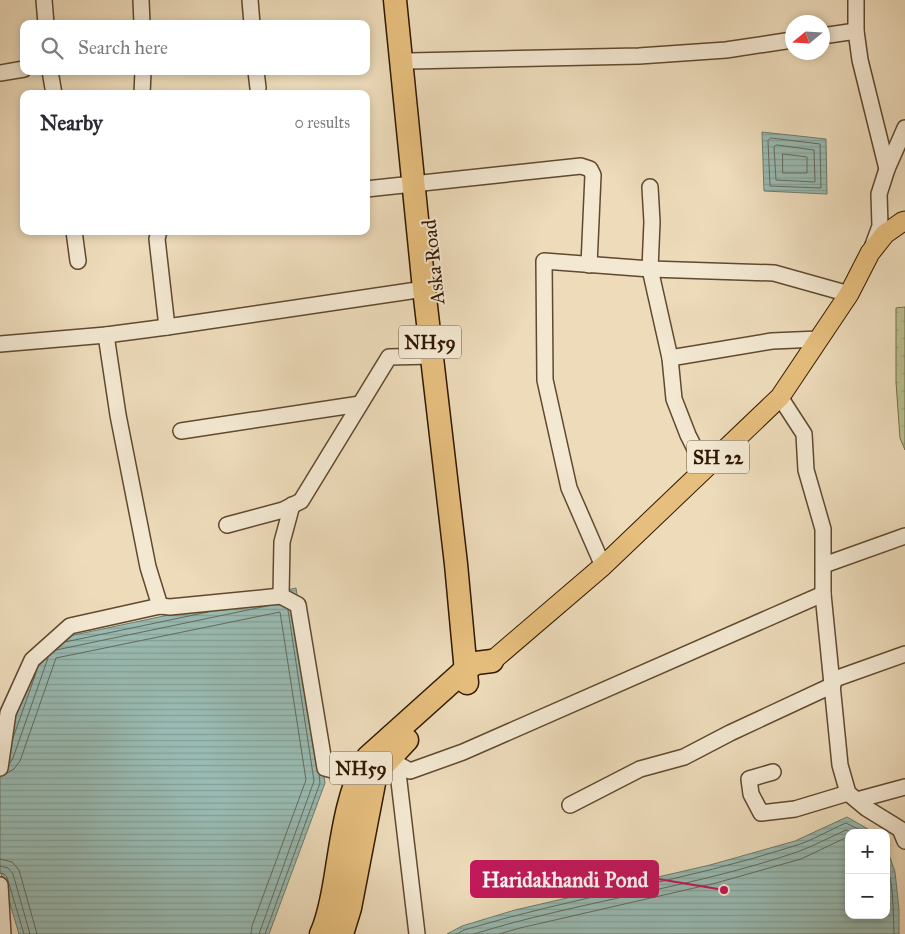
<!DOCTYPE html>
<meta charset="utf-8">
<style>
:root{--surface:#fff;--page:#f2f2f3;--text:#2b2b33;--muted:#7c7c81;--line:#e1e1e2}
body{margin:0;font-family:"IM FELL Great Primer",serif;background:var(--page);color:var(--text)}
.controls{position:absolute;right:15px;bottom:15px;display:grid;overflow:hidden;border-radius:10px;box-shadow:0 2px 8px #0003}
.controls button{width:45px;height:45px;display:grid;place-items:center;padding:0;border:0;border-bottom:1px solid var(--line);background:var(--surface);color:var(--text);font:25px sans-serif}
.compass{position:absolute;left:785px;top:15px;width:45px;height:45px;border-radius:50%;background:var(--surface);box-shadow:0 2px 8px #0003;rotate:252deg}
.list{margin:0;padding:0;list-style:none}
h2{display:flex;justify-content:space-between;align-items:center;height:65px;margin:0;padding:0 20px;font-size:21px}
h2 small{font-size:16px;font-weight:400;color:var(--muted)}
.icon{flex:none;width:28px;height:28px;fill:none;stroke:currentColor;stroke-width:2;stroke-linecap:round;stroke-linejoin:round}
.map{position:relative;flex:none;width:905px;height:934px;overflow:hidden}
.search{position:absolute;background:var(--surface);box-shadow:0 2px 8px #0003;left:20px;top:20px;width:350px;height:55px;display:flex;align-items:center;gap:12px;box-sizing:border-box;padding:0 18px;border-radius:10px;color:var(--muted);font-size:19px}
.panel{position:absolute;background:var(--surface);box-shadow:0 2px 8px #0003;left:20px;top:90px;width:350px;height:145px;border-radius:10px}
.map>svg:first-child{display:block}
</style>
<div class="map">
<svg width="905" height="934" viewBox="0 0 905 934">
<defs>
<pattern id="wetland-marsh" width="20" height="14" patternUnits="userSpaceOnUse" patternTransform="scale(1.25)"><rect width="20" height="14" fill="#b8c090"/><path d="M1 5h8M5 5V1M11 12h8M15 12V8" fill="none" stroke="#9fa47a"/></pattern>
<pattern id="water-rules" width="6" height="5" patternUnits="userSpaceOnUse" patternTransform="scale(1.25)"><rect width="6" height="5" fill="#99bbb3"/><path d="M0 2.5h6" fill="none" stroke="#84a098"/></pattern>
</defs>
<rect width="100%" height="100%" fill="#eddbba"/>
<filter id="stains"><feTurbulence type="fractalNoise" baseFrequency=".004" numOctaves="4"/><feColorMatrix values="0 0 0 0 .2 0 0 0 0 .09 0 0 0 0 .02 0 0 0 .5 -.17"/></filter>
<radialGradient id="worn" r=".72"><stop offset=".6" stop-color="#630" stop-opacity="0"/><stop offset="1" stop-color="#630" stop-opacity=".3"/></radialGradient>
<polygon fill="url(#wetland-marsh)" stroke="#746c48" points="905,307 905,450 900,438 896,382 896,308"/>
<g fill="url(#water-rules)" stroke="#6f7a6b">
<polygon points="762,132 826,139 827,194 764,191"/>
<polygon points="296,588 325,783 269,934 19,934 0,870 0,761 41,642"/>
<polygon points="847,817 875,833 849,833 849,915 886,915 886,846 895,872 899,909 899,934 447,934 462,926 515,910 710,865 795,841"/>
</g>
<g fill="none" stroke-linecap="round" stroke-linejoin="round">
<g stroke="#656a5a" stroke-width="1">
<polygon points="771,138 820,144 821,188 770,186 768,141"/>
<polygon points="777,145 814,150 815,182 776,180 774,147"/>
<polygon points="783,154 807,157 807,173 783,173"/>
<polyline points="65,642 208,612"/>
<polyline points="56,650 267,606"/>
<polyline points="13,738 36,673"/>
<polyline points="10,763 13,758 48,658"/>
<polyline points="7,773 14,769 20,761 56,658 280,612 306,780 252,926 251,934"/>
<polyline points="0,859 12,862 19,870 37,934"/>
<path d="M886,862C894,885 893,910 894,934"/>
<polyline points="0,866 8,868 13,874 30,934"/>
<polyline points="0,873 4,874 7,877 24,934"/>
<polyline points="259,934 314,781 288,610"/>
<polyline points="265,934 320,783 319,774"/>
<path d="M457,934L464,930C573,897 686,881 794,846C812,841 829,830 846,823L866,833"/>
<path d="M474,934C580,901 692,888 797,852C814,846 830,837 846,830L853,833"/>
<polyline points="499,934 520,928 716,883 801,859 845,838 849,839"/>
</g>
<defs>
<g id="minor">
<polyline points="44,0 46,24"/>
<polyline points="141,0 142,24"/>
<polyline points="250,0 252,24"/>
<polyline points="856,0 856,31 860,60 887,169"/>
<polyline points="822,36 856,31"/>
<polyline points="410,61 639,56 726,50 792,40"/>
<polyline points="50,71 54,94"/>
<polyline points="256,71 258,88"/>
<polyline points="0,73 24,69"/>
<polyline points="142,94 143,71"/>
<polyline points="650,187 652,222 650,269 670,358 674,399 688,435 705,469"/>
<polyline points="366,189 581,166 590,169 593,175 589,265"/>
<polyline points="74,231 78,261"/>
<polyline points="159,231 157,239 167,327"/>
<polyline points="873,245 880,226 879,194 887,169 905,128"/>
<polyline points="106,335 118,415 148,567 160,606"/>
<polyline points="0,344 106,335 167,327 424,289"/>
<polyline points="670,358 772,341 819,339"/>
<polyline points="780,397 804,434 806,470 823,529 823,594 840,765 848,793 866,808 900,829 905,841"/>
<polyline points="181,431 360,404"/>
<polyline points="227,525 283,510 301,501 389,357 432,356"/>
<polyline points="824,565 905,536"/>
<polyline points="603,566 569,488 545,380 544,261 650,269 774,273 849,294"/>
<polyline points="281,596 282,542 292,505"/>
<polyline points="832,680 905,654"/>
<polyline points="396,756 417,934"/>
<polyline points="389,759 410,771 463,752 823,594"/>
<polyline points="0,768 8,713 32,660 70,626 160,606 170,607 281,596 298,605 325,768 336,771 367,772"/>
<polyline points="773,772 749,779 751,794 761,813 795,809 848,793"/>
<polyline points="857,800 905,787"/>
<polyline points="570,805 640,769 684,757 730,733 833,685"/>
<polyline points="0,885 3,934"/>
</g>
<polyline id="major" points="492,661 603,566 780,397 849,294 870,253 885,234 902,222 905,221"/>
<g id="highway">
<polyline points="395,0 424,289 456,564 467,683"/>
<path d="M321,934C328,919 331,903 334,886C341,846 346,792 368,757L466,669L476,663L492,661"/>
<polyline points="342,934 350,908 376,773 407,740"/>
</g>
</defs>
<use href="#minor" stroke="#60492e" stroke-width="18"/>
<use href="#major" stroke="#311800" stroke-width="21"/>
<use href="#highway" stroke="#311800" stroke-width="25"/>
<use href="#minor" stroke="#f3e8d2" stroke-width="15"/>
<use href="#major" stroke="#e6be7d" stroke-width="19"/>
<use href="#highway" stroke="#e6be7d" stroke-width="22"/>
</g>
<g text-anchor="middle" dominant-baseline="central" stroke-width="4" stroke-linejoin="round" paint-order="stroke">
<g fill="#f3e8d2" stroke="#6b563f" stroke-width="1">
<rect x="399" y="325.5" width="62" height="33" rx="4"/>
<rect x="687" y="440.5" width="62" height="33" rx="4"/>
<rect x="330" y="751.5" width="62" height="33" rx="4"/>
</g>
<g font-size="19" font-weight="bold" fill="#311800">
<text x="430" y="342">NH59</text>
<text x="718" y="457">SH 22</text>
<text x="361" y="768">NH59</text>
</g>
<g font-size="20" fill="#311800" stroke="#f3e8d2">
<text transform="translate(433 262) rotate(-96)">Aska Road</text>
</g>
</g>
<path fill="none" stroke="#c2185b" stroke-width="2" d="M724 890L658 879"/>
<circle fill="#c2185b" stroke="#f3e8d2" stroke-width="2" cx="724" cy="890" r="5"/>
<rect fill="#c2185b" stroke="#c2185b" stroke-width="2" x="471" y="861" width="187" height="36" rx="5"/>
<g font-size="21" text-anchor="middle" font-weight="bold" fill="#fff">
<text x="565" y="887">Haridakhandi Pond</text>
</g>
<rect width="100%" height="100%" filter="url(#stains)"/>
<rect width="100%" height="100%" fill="url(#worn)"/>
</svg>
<div class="controls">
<button>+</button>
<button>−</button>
</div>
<svg class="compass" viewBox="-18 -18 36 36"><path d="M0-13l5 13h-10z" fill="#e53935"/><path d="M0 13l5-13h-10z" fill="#7c7c81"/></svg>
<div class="search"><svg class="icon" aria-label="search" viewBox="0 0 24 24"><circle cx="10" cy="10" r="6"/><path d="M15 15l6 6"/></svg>Search here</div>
<section class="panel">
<h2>Nearby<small>0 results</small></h2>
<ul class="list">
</ul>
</section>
</div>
